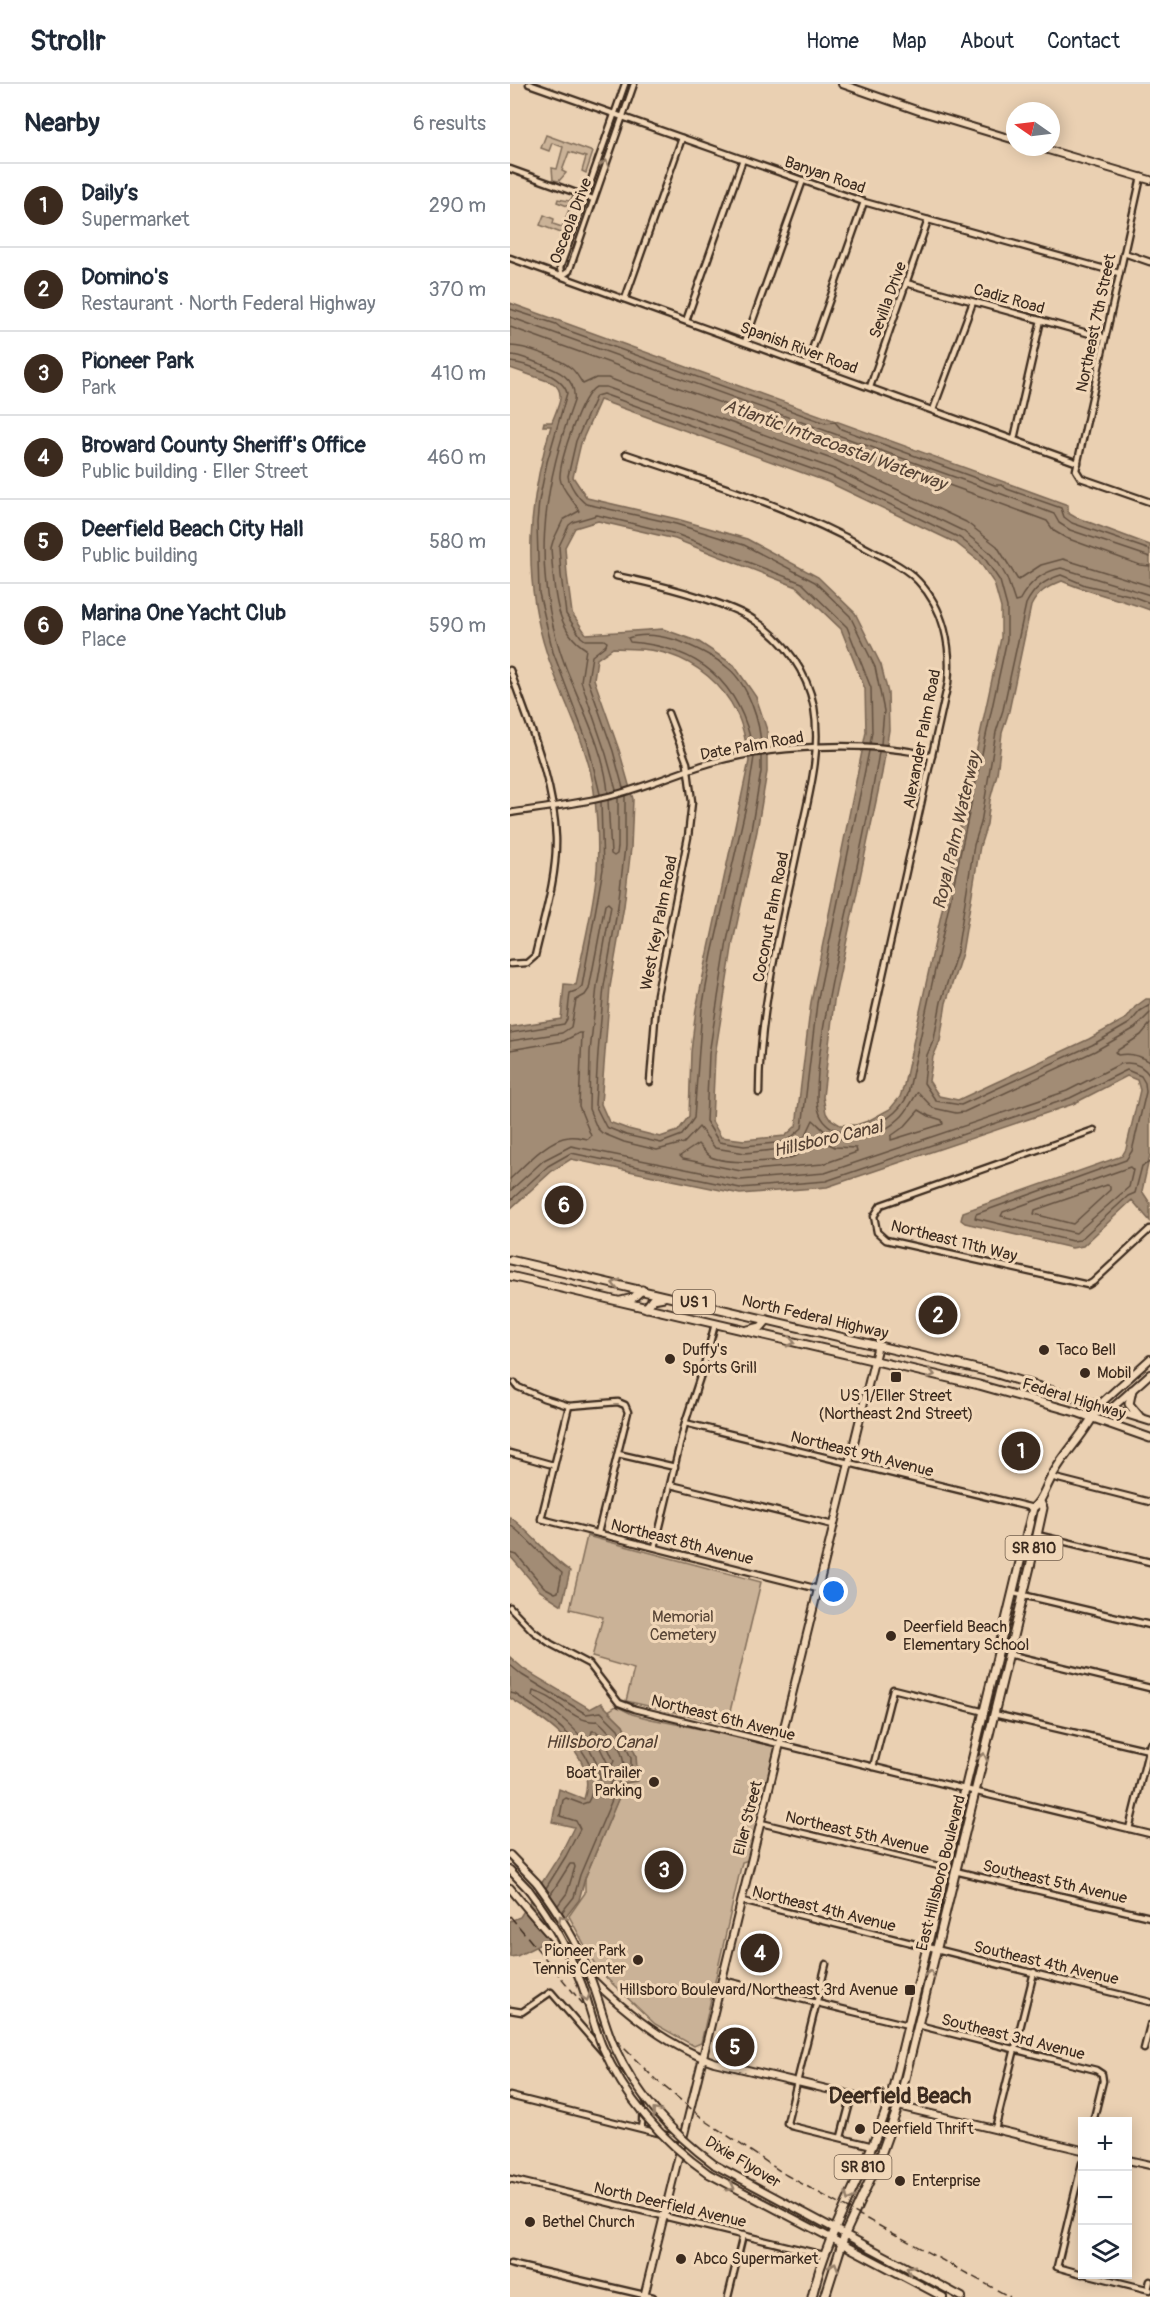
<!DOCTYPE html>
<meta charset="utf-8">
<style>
:root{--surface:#fff;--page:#f2f2f3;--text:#1f2937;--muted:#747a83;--line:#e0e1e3;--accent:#3b2a1e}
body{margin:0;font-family:Pangolin,sans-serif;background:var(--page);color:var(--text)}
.controls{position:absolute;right:18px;bottom:18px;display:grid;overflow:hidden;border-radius:0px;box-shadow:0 3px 15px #0003}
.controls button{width:54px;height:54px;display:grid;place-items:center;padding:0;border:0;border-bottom:2px solid var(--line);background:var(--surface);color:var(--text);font:30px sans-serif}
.compass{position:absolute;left:496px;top:18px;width:54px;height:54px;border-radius:50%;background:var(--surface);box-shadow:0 3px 15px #0003;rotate:284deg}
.you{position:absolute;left:324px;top:1508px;width:21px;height:21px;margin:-15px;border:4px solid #fff;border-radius:50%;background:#1a73e8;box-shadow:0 0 0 9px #1a73e833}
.badge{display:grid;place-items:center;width:39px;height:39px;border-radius:50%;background:var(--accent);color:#fff;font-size:20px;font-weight:700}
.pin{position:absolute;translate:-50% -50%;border:3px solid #fff;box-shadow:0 2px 6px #0006}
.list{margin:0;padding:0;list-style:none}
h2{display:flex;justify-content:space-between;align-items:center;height:78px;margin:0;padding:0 24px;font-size:26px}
h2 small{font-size:20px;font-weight:400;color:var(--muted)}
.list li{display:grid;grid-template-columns:39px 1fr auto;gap:18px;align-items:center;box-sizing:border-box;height:84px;padding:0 24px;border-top:2px solid var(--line)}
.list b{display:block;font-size:22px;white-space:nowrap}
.list p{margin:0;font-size:20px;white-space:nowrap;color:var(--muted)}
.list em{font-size:20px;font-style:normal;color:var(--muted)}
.icon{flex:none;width:33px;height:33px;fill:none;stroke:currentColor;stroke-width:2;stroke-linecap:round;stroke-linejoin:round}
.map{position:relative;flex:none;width:640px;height:2213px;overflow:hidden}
header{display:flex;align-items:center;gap:36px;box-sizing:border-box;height:84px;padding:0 30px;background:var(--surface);border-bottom:2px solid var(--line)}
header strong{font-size:28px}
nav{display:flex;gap:33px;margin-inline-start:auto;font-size:21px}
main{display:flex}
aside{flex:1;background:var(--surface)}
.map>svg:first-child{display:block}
</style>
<header>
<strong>Strollr</strong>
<nav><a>Home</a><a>Map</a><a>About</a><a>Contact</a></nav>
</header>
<main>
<aside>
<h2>Nearby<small>6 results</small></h2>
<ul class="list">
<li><span class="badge">1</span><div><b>Daily’s</b><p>Supermarket</p></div><em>290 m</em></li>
<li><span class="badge">2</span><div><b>Domino's</b><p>Restaurant · North Federal Highway</p></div><em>370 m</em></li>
<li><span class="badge">3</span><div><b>Pioneer Park</b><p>Park</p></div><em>410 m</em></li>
<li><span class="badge">4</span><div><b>Broward County Sheriff's Office</b><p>Public building · Eller Street</p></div><em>460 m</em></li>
<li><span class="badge">5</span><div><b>Deerfield Beach City Hall</b><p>Public building</p></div><em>580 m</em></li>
<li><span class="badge">6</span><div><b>Marina One Yacht Club</b><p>Place</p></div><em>590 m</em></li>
</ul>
</aside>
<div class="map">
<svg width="640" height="2213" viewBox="0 0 640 2213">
<rect width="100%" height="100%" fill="#ead0b2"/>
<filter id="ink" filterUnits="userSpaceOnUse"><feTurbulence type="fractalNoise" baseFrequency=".0167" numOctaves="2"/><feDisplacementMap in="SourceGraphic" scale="12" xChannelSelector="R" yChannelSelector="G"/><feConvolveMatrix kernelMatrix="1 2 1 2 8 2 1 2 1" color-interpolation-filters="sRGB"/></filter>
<g filter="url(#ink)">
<g fill="#cab297" stroke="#826e5a" stroke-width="1.5">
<polygon points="36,51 83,68 76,89 72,87 76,73 59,68 52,87 56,89 49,97 43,96 42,84 47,85 53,63 42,59 39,67 31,64"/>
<polygon points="65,111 68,113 70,119 59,152 30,141 34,131 44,135 43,140 52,143 60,123 47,118 48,115 59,117"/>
<polygon points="77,1452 251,1498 217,1640 116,1617 124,1585 82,1573 93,1533 60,1525"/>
<polygon points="106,1622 122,1630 141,1635 270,1661 242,1775 232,1778 191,1959 184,1962 145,1940 88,1886 59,1832 75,1809 75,1794 126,1672 113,1641 98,1627"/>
</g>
<g fill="#a28c75" stroke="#796552" stroke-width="1.5" fill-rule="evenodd">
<path d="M0,219L558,421V429L565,433L640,461V526C611,515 580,509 552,497C537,503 528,508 521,522L499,627L492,649L487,690L480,716L477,740L470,762L452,869L436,919L430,957L423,973L419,997L429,1012L448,1016L579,955L617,934L625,923L636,915H640V1071L632,1107L640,1119V1137L622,1116L573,1162L562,1164L455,1139L451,1136L453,1128L612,1072L616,1065L630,1006L627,996L617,992L563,1020L317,1103L230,1110L61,1075L42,1087L0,1125V943L51,935L54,900L66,901C73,863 84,823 87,785C89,759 87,732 84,707C78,660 52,615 37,570C12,493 18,419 41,342H33L34,338H42C47,324 57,309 43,299L0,284ZM90,316L318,398L446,459L469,477L484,499L491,524V554L394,1001L390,1013L380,1025L358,1037L346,1041H330L319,1034L316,1029L313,1013L324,917L372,689L379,646L378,609L371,581L345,529L308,493L237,455L167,435L77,414L63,393L71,359ZM88,437L165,455L287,503L331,545L355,605L356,648L301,918L286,1042L275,1052L234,1056L211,1053L202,1037L205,971L223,858L247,747L257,688V646L246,613L224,581L189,558L153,545L76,550L62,529L57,491L55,463L65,444ZM103,564C121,565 141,564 158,570C187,579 213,601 226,628C234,643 236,661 239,677L186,925L181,968L179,1032L168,1047L150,1053L118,1045L99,1038L91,1020L100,903L114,822L121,764L123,715L109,666L84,595L87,575Z"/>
<path d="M0,1433C23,1450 35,1470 60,1487L52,1521L30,1507L0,1472Z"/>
<path d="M0,1573L15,1586L80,1625L91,1619L113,1641L126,1672L128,1697L115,1699L75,1794L69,1816L37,1857L7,1872L0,1873V1837L10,1833L51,1769L64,1743L42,1738L49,1705L74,1715C90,1670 32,1634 0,1614Z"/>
</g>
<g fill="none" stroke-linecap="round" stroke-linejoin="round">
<g stroke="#645141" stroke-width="1.5">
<polyline points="0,225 46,240 51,244 315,339 325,338 331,345 485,401 492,401 497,405 551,424 554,433 562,439 640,466"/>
<polyline points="0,233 489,409 544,430 549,439 560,446 640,473"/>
<polyline points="0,243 486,418 537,437 544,447 556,454 630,481 640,482"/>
<path d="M0,262C15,262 49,274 61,284C66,288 69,294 73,300L86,294H98L327,377L456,438L487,462L508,496L531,481L553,475L640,502"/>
<path d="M0,271C10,271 19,276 28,279C47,286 67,293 64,317C31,408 21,492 56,584C71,622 95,668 98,709"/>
<path d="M0,278C17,280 52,291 57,309L37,378L29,417L27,439L29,509L43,568L78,660L90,710"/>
<path d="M640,519L619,511L575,501L551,491C535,496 524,504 516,520L493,626L486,648L471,739L464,761L447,868L431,918L424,955L417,971L414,999L426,1017L451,1021L582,961L620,939L630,927L640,921"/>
<path d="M243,666C230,597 188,563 120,558L118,554C135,548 153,552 169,557C186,564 204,572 218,584C238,600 251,639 251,664"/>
<path d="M369,668C358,740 340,811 325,882C317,924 307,969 307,1013C307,1071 384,1046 398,1010L497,555V523L490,497L473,472L450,454L321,392L93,310L86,312L66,357L58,392C59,401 69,415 76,420L166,440L234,461L305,498L340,532L365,583L374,627L371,660"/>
<polyline points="251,672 251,688 241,746 217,857 199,970 196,1037 209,1058 234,1062 276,1058 292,1044 307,919 359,667"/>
<polyline points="113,704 103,667 78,596 82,572 96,561 97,558 94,556 75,556 71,553 56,530 51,491 49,462 59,441 63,438 87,431 166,450 292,499 337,543 361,604 362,648 360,660"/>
<path d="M106,706L96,670L71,597L76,565C43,545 44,500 41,464L43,457L53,436L69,427C65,417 51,406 50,394C49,377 71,311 86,303H96L324,385L453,447L478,467L489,480L497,494L505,518L509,517C518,500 531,488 551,484L640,511"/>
<polyline points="115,712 115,763 108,822 94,902 88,969 85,1021 96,1043 116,1051 151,1059 172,1051 184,1034 192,925 202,870 237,718 244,673"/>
<polyline points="98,716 101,770 104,772 107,770 108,763 108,714"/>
<path d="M640,940L631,951L605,968L608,971C620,969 630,971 640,978"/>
<polyline points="0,949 54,940 57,935 60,909 68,906 72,902 93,785 91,718"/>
<path d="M0,957L52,949L61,943L66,916L75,911L79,905L95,821L98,819L101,822L87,902L80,968L79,1025L87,1044L92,1049L114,1058L147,1066L174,1059L189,1043L205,1064L235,1069L281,1064L296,1051L303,1036C309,1041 313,1047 320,1051C341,1062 374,1050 390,1034C398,1027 402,1016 408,1008L423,1024L446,1029L454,1028L585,967L625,944L640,929"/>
<path d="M0,966L54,957L69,949H72L69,1022L81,1052L78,1055C72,1054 65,1052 59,1053C39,1054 14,1082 0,1095"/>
<polygon points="409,1026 419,1032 432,1036 433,1040 381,1056 381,1052 395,1042"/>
<path d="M306,1054L325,1063L346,1064L347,1068L313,1080L231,1087L173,1075L170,1072L188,1060C192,1064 196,1070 201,1073C216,1080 270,1079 285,1072C293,1068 300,1060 306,1054Z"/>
<polygon points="620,1083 623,1086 619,1103 566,1149 491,1132 493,1128"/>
<polygon points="597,1101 600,1102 600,1106 563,1140 524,1130 525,1126"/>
<path d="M0,1107L34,1076L61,1062L230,1096L315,1089L557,1007L610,980C623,977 633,982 640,992"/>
<polyline points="0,1117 38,1082 61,1069 230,1104 316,1097 560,1014 617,986 631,992 635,999 636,1008 622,1067 616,1076 466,1130 465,1134 562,1157 570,1156 618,1112 625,1109 632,1082 640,1078"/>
<path d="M0,1441C20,1455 32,1474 52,1489L48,1508L45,1509L34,1503L7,1471L0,1469"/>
<polyline points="0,1581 12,1591 76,1630 91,1628 108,1645 121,1674 121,1690 110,1697 70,1791 64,1813 52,1828"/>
<path d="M23,1607C47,1612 63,1640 88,1637C102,1649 113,1665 114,1683L104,1692L94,1713L90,1711C95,1665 58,1636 22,1612Z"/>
<path d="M0,1609L5,1610C36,1630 103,1674 78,1718L72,1720L56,1714L53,1716L50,1732L66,1737L70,1745L56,1772L36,1804"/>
<polygon points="82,1647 86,1647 94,1655 104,1677 102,1681 98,1680 90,1664 81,1652"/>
<polyline points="41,1810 60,1780 64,1780 65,1783 57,1809 48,1821"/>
</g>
<defs>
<g id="street">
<polyline points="19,0 354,118 609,189"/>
<polyline points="0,85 83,115"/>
<polyline points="631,93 566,386 571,394 640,418"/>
<polyline points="614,169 640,178"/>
<polyline points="0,174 568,379"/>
<polyline points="52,192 59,187 124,0"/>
<polyline points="52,192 50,184 115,0"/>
<polyline points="396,199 595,254"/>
<polyline points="115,215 172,54"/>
<polyline points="176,237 233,75"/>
<polyline points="235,258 293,96"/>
<polyline points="297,280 354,118"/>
<polyline points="360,303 418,136"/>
<polyline points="423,326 463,218"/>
<polyline points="504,355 531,236"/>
<path d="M116,370C198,398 282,423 358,465C375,474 395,483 408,497C434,524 442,563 438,599L350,994"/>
<path d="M106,492C141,499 174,507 207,519C220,524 233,528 244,536C275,556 297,588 304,623C312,669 298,714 289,758C272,840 249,924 249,1009"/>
<path d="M0,586C19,641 44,696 46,754C47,794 34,833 25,872L17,879L0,880"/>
<path d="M0,729C33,724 67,720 100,712C133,704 166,689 200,679C264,661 357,656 422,672"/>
<polyline points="140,998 147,910 178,753 182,718 177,679 158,629"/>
<polyline points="584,1046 371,1121 364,1132 367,1148 376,1156 578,1201 583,1198 640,1145"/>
<polyline points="5,1299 8,1303 33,1314 59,1322 108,1318 115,1321 118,1328 88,1449"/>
<polyline points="59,1322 31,1435 308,1505"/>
<polyline points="175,1339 523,1424"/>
<polyline points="0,1369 43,1381"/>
<polyline points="108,1370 165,1383"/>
<polyline points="541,1393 640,1418"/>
<polyline points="161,1401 323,1441"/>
<polyline points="527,1451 640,1478"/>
<polyline points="145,1463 175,1339 194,1281 205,1240"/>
<polyline points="504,1509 640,1541"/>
<polyline points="0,1523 23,1547 41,1560 79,1580 109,1619 125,1625 640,1750"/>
<polyline points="498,1570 640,1604"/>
<polyline points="484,1630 639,1666"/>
<polyline points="363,1683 383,1605 475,1628"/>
<polyline points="251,1739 437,1784"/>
<polyline points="619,1745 640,1660"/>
<polyline points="445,1787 640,1833"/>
<polyline points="232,1817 640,1918"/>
<polyline points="316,1880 277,2039 281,2042 363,2062"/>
<polyline points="212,1896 398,1941"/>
<polyline points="0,1926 12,1928 41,1908 93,1968"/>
<polyline points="408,1941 586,1986 592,1990 593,1997 583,2038"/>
<polyline points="634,1965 640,1941"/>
<path d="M109,1989C123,2007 137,2020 131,2044"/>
<polyline points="0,2012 172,2055"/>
<polyline points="485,2045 524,1888"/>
<polyline points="331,2053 342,2011"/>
<polyline points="572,2079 547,2183 572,2190"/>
<polyline points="0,2095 314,2171"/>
<polyline points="0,2180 143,2213"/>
<polyline points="576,2190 640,2206"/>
<polyline points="638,2205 640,2197"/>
<polyline points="218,2213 233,2151"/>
</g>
<g id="secondary">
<polyline points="332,0 409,27 505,56"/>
<polyline points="528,63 640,96"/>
<polyline points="589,1321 640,1275"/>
<polyline points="602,1324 640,1290"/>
<polyline points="0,1771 27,1799"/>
<polyline points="0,1786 19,1806"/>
<path d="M0,1804C52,1867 126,1952 204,1978L572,2066"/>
<polyline points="618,2076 640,2081"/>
<polyline points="205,2081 452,2213"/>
<polyline points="199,2090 433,2213"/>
<polyline points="134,2213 368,1261"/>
</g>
<g id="primary">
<polyline points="0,1176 484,1289 640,1337"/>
<polyline points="0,1192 469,1301 569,1329 640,1354"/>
<polyline points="111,1217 123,1214 132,1206"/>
<polyline points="136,1224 143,1215 154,1213"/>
<polyline points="238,1246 251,1243 257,1236"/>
<polyline points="622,1306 619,1320 629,1332"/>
<path d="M302,2213C319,2141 361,2079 382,2008L523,1424C532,1417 534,1407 540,1396C553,1369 577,1349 589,1321"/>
<polyline points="315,2213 335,2150 369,2076 388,2023 520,1483 533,1424 530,1418"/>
</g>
</defs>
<use href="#street" stroke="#3b2a1e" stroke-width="9"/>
<use href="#secondary" stroke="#3b2a1e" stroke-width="10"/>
<use href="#primary" stroke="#3b2a1e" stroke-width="11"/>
<use href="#street" stroke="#f1d7b8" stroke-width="4.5"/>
<use href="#secondary" stroke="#f1d7b8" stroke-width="6"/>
<use href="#primary" stroke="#f1d7b8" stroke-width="7"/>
<polyline stroke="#3b2a1e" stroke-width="1.5" stroke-dasharray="9 4.5" stroke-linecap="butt" points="0,1832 87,1937 145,1995 196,2037 276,2091 500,2213"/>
<defs>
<g id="secondary-bridge">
<path d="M27,1799C48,1828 67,1857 79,1890C89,1914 94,1940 105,1964C127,2012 163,2050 205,2081"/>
<path d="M19,1806C41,1835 59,1867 72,1901C79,1921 84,1942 92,1962C115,2014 152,2057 199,2090"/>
</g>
</defs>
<use href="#secondary-bridge" stroke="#3b2a1e" stroke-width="10" stroke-linecap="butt"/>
<use href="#secondary-bridge" stroke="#f1d7b8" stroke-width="6"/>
</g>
<defs><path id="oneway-chevron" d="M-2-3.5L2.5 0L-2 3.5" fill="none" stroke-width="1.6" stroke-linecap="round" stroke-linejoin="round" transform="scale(1.5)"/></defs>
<g stroke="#96806b">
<use href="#oneway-chevron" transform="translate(95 80) rotate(-71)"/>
<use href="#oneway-chevron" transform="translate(106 1200) rotate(-167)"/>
<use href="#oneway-chevron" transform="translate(281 1258) rotate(13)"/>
<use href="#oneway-chevron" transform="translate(421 1290) rotate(13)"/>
<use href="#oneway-chevron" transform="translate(473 1673) rotate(-76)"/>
<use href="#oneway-chevron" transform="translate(52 1835) rotate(-122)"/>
<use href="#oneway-chevron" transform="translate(420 1890) rotate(-76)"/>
<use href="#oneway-chevron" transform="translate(76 1913) rotate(73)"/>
<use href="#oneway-chevron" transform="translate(146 2028) rotate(-130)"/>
<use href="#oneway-chevron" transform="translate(221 2103) rotate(28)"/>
<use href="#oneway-chevron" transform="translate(339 2113) rotate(115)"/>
<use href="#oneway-chevron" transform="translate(324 2182) rotate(-73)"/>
<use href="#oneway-chevron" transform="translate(400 2185) rotate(-152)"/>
</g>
</g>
<g fill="#3b2a1e" stroke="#f1d7b8" stroke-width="2">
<circle cx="534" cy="1266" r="6"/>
<circle cx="160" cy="1275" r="6"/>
<circle cx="575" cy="1289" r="6"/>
<rect x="380" y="1287" width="12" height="12" rx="3"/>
<circle cx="381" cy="1552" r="6"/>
<circle cx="144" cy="1698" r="6"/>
<circle cx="128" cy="1876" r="6"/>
<rect x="394" y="1900" width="12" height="12" rx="3"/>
<circle cx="350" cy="2045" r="6"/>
<circle cx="390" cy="2097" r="6"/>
<circle cx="20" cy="2138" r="6"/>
<circle cx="171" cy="2175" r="6"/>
</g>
<g text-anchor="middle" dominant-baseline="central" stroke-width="6" stroke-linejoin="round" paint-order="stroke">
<g fill="#f1d7b8" stroke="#725e4c" stroke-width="1.5">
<rect x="163" y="1206" width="42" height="24" rx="4.5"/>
<rect x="495.5" y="1452" width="57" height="24" rx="4.5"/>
<rect x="324.5" y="2071" width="57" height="24" rx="4.5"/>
</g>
<g font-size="15" font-weight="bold" fill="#3b2a1e">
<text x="184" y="1218">US 1</text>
<text x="524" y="1464">SR 810</text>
<text x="353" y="2083">SR 810</text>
</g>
<g font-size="16" fill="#3b2a1e" stroke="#f1d7b8">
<text transform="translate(315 91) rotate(19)">Banyan Road</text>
<text transform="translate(61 137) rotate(-69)">Osceola Drive</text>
<text transform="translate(499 215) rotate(16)">Cadiz Road</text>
<text transform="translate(378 216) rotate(-70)">Sevilla Drive</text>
<text transform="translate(586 239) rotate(-78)">Northeast 7th Street</text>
<text transform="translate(289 264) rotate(20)">Spanish River Road</text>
<text transform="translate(412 655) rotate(-79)">Alexander Palm Road</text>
<text transform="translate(242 662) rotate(-10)">Date Palm Road</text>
<text transform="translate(261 833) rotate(-79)">Coconut Palm Road</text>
<text transform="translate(149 839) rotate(-79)">West Key Palm Road</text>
<text transform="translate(444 1157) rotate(14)">Northeast 11th Way</text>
<text transform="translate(305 1233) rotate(13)">North Federal Highway</text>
<text transform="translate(564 1315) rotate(17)">Federal Highway</text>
<text transform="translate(352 1370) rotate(14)">Northeast 9th Avenue</text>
<text transform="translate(172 1458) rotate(14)">Northeast 8th Avenue</text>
<text transform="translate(213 1634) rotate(14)">Northeast 6th Avenue</text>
<text transform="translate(238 1734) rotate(-76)">Eller Street</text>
<text transform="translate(347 1749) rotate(13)">Northeast 5th Avenue</text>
<text transform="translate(431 1789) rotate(-76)">East Hillsboro Boulevard</text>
<text transform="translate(545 1798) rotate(13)">Southeast 5th Avenue</text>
<text transform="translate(314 1825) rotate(14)">Northeast 4th Avenue</text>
<text transform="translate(536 1879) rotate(13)">Southeast 4th Avenue</text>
<text transform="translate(503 1953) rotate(14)">Southeast 3rd Avenue</text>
<text transform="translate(233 2078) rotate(31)">Dixie Flyover</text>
<text transform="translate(160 2121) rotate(13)">North Deerfield Avenue</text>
</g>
<g font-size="16" fill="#3b2a1e" stroke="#f1d7b8" text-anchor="start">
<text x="172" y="1266">Duffy's<tspan x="172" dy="18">Sports Grill</tspan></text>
<text x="546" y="1266">Taco Bell</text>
<text x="587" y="1289">Mobil</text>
<text x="386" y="1312" text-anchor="middle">US 1/Eller Street<tspan x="386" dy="18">(Northeast 2nd Street)</tspan></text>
<text x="393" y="1543">Deerfield Beach<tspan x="393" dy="18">Elementary School</tspan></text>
<text x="132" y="1689" text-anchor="end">Boat Trailer<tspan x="132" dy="18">Parking</tspan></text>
<text x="116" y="1867" text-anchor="end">Pioneer Park<tspan x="116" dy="18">Tennis Center</tspan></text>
<text x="388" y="1906" text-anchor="end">Hillsboro Boulevard/Northeast 3rd Avenue</text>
<text x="362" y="2045">Deerfield Thrift</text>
<text x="402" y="2097">Enterprise</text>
<text x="32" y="2138">Bethel Church</text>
<text x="183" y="2175">Abco Supermarket</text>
</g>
<g font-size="16" fill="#584536" stroke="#f1d7b8">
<text x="173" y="1533">Memorial<tspan x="173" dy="18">Cemetery</tspan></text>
</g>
<g font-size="18" font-style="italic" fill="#554234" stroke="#f1d7b8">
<text transform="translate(325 361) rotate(20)">Atlantic Intracoastal Waterway</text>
<text transform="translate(447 747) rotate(-77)">Royal Palm Waterway</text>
<text transform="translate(318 1055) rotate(-13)">Hillsboro Canal</text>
<text x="91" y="1658">Hillsboro Canal</text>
</g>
<g font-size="22" font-weight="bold" fill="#3b2a1e" stroke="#f1d7b8">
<text x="390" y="2012">Deerfield Beach</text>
</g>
</g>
</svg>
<div class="controls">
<button>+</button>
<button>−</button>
<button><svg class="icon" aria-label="layers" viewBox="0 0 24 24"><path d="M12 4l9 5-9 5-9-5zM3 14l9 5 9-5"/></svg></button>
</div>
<svg class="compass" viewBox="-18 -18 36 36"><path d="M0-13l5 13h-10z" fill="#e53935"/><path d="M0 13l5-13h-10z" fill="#747a83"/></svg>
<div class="you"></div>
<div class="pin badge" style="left:511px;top:1367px">1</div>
<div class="pin badge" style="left:428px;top:1231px">2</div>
<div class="pin badge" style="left:154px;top:1786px">3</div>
<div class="pin badge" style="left:250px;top:1869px">4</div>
<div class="pin badge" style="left:225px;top:1963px">5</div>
<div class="pin badge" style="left:54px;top:1121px">6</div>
</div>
</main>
